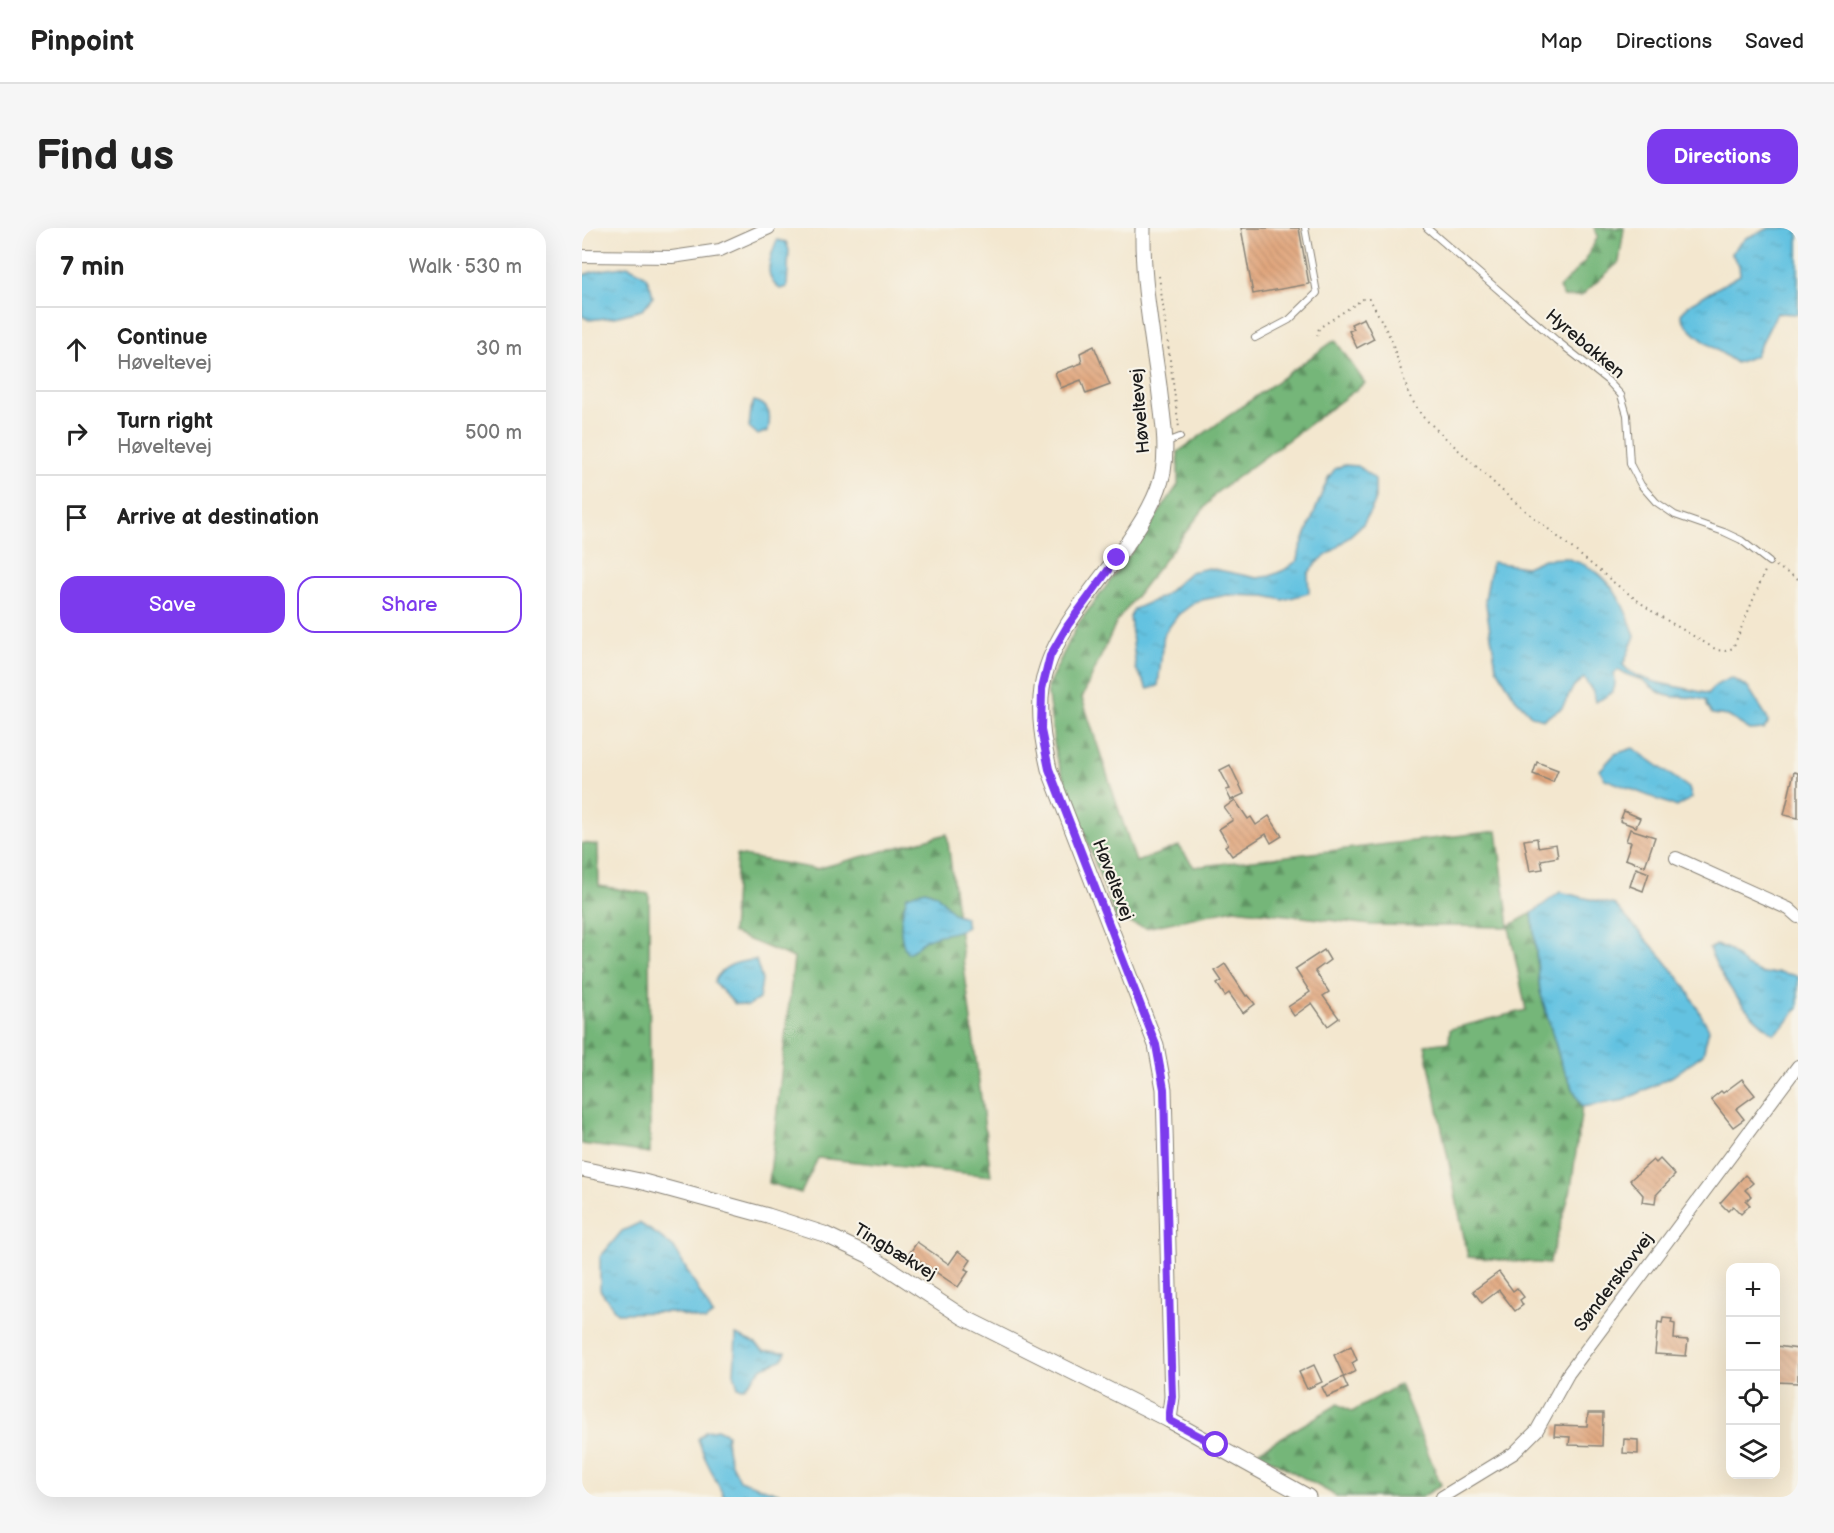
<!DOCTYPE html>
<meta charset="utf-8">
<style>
:root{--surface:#fff;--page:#f6f6f6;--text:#222;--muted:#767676;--line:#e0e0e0;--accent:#7c3aed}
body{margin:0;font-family:"Balsamiq Sans",sans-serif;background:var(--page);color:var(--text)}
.controls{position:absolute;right:18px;bottom:18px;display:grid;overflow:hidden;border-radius:12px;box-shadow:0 6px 24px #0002}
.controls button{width:54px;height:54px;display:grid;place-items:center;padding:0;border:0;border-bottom:2px solid var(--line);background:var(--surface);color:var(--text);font:30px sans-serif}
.stop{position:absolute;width:18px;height:18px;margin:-14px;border:4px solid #7c3aed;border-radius:50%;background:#fff}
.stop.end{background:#7c3aed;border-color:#fff;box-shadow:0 2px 6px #0008}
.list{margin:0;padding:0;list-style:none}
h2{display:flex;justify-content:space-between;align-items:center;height:78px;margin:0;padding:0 24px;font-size:26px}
h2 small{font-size:20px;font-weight:400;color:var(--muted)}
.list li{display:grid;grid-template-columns:39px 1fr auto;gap:18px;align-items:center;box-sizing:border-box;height:84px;padding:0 24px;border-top:2px solid var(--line)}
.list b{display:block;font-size:22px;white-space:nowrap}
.list p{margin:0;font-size:20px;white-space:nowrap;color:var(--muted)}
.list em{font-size:20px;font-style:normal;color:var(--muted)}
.actions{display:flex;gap:12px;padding:18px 24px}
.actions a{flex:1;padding:14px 0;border:2px solid var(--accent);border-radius:18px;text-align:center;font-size:21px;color:var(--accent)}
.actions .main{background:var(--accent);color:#fff}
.icon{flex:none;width:33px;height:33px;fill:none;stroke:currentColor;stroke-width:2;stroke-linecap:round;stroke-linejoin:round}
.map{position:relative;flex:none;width:1216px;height:1269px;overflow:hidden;border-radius:18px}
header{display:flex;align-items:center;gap:36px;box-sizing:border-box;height:84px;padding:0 30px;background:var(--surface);border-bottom:2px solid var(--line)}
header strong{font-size:28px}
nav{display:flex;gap:33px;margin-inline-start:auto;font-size:21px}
.intro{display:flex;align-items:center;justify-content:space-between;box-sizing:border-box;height:144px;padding:0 36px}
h1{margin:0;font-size:42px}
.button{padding:15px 27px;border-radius:18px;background:var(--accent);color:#fff;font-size:21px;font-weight:700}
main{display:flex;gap:36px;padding:0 36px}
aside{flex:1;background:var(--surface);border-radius:18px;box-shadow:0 6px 24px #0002}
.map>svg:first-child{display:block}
</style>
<header>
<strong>Pinpoint</strong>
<nav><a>Map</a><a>Directions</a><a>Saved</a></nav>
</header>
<div class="intro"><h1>Find us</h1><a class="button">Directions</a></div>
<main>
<aside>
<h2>7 min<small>Walk · 530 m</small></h2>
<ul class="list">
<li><svg class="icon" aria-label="ahead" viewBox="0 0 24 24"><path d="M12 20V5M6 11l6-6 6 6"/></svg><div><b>Continue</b><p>Høveltevej</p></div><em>30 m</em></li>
<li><svg class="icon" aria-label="right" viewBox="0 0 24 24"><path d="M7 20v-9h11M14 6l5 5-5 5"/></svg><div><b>Turn right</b><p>Høveltevej</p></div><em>500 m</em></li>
<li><svg class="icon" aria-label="arrive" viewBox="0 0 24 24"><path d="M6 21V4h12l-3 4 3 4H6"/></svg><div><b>Arrive at destination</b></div></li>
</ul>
<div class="actions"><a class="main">Save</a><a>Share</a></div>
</aside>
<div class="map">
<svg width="1216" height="1269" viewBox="0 0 1216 1269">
<defs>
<pattern id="forest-firs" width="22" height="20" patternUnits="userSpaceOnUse" patternTransform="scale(1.5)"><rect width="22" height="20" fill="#75b679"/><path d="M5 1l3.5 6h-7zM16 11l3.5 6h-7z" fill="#5f9362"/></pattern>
<pattern id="water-ripples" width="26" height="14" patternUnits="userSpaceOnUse" patternTransform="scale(1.5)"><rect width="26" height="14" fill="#63c2e1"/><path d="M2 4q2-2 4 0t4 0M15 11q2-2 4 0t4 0" fill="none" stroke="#55a6c0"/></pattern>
<pattern id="building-back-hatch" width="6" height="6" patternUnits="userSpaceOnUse" patternTransform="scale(1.5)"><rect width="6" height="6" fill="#e0a67d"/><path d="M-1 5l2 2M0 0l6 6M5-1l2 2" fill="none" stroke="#c08e6b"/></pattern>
</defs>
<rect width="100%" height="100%" fill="#f7f3e8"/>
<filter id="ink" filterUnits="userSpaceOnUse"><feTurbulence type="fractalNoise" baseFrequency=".0167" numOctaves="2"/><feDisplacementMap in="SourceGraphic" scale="12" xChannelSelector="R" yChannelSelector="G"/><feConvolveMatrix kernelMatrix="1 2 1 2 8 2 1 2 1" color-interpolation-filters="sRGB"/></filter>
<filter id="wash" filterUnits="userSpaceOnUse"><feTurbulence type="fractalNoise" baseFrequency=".008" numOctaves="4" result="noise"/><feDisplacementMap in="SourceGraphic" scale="24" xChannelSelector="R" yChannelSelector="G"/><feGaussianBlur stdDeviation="1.35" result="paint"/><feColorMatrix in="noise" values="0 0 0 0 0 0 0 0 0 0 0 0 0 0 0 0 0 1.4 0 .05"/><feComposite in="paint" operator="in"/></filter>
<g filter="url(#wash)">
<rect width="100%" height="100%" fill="#f3e7cf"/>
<g fill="url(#forest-firs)" stroke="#48694a" stroke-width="1.5">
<polygon points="1012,0 1042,0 1037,34 999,68 982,69 977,60 1003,33 1016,8"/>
<polygon points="753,112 783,155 634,265 535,393 500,470 554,634 597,618 612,639 915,603 927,698 950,685 958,763 979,835 1000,879 989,961 967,1036 886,1029 843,817 867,814 868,801 944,782 927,699 789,697 652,681 564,700 534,691 474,529 465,459 496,396 549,325 596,257 596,224"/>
<polygon points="365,606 409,948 236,930 219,965 187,955 212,730 150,705 155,627 234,641"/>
<polygon points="0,615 16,617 17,658 67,666 68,925 0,916"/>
<polygon points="818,1156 859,1257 840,1269 756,1269 675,1224 756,1176 770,1184"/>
</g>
<g fill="url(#water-ripples)" stroke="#406f7e" stroke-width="1.5">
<path d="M1188,0H1216V86L1195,85L1173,128L1154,135C1138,123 1103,105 1099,86L1109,75L1158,47L1157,37L1149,25L1164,10Z"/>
<path d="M195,12L204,14L207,22L205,59L198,61C180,49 188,29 195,12Z"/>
<path d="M45,38C63,45 67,48 71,69L60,82L33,89L7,92L0,88V48C8,42 32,41 45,38Z"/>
<path d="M172,173C189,176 189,189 186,203L176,207L167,199L169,181Z"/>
<polygon points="761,237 776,238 793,251 793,274 781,296 752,322 734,335 726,346 727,365 701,372 683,368 645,367 615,373 596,387 582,406 576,458 566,461 554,441 548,389 552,381 580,369 608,344 627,340 675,350 688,348 702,342 716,332 718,321 746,250 753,241"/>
<path d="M984,330C992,333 1003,336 1010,341C1033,355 1045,384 1053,408L1041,437C1054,455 1104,459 1126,466C1131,457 1140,454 1149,450L1166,459L1185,489L1186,495L1182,501L1168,502L1146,488L1130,486L1124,478V473C1111,467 1100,471 1087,468C1074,466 1068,455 1058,451C1049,448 1044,447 1036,442L1032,446C1036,464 1029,467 1013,474L1011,464L1002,450L992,458L980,480L962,491L950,488L933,470L914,439L903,371L910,334L944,339L962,331Z"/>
<polygon points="1051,520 1107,560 1110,570 1095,579 1023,551 1018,542 1033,526"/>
<path d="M343,662L354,666L371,685L383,689L385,699C376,706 356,705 344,712C336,716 335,722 325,725C315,707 319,687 325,668Z"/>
<polygon points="978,664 1033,677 1081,730 1103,758 1127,801 1121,826 1091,848 1043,872 1000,879 979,835 958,763 950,685"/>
<path d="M1134,717L1146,721L1163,737L1181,746L1197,744L1216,748V779L1203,797L1192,806C1160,782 1143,756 1127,721Z"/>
<path d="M174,732L180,752L177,771L166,778L153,776L132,754C140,737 156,733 174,732Z"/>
<polygon points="57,995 76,1007 92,1020 131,1087 123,1093 88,1084 35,1085 18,1062 18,1029 40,1003"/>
<polygon points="154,1107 174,1116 182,1123 204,1124 200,1132 181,1139 162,1160 156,1159 152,1146"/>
<path d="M135,1201L145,1206C142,1223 150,1237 157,1252L202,1267L203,1269H142L123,1230L116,1211L124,1203Z"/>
</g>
<g id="blocks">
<g fill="url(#building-back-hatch)">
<polygon points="659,0 717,0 727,56 671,66"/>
<polygon points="782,90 792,111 775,120 767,103 772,101 769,96"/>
<polygon points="512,118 528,157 504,166 499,152 479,160 473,145 500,135 498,125"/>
<polygon points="955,534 976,542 971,554 951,546"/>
<polygon points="648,537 662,566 649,572 644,562 648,561 638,542"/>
<polygon points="1212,544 1216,545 1216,590 1202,587"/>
<polygon points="653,572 666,591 669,589 674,597 687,588 700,608 689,615 684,606 650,628 643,618 646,616 637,601 651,592 642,580"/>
<polygon points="1042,583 1058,590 1054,599 1038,593"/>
<polygon points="1048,601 1073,609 1063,638 1043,631 1049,614 1044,613"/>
<polygon points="955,610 956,619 974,616 976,629 959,632 961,641 948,643 942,612"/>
<polygon points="1054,640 1067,645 1061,663 1048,658"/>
<polygon points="742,722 748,732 733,743 747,764 741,768 757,790 746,798 730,775 712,788 706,779 728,764 713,741"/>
<polygon points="643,736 664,768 666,767 673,776 661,785 647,765 643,768 635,756 640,753 633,743"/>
<polygon points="1160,851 1173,867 1154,881 1162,891 1151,899 1129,871 1139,863 1141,865"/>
<polygon points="1078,931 1093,947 1074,967 1073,976 1060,974 1061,967 1048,952 1071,932 1074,935"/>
<polygon points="1163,947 1171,955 1163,962 1169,968 1164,973 1168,977 1159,986 1151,978 1146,983 1138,975"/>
<polygon points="335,1014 367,1036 376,1023 389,1032 383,1041 387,1043 376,1059 327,1026"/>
<polygon points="917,1044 931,1063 935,1060 942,1069 938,1072 941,1077 933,1083 917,1062 900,1075 891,1063"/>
<polygon points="1081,1090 1090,1091 1089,1095 1093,1096 1092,1111 1106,1112 1104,1128 1073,1126 1076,1094 1080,1095"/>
<polygon points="769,1118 775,1132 770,1135 774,1143 762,1149 752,1127"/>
<polygon points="1194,1118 1216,1121 1216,1155 1194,1154"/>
<polygon points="732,1137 740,1154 725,1161 717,1144"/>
<polygon points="761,1149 766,1160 745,1169 740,1159"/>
<polygon points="1006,1185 1021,1185 1020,1218 987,1217 988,1209 972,1208 973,1197 1005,1198"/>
<polygon points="1042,1211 1056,1212 1056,1226 1041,1225"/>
</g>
</g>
</g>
<g filter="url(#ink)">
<use href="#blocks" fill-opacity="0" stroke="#888276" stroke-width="1.5"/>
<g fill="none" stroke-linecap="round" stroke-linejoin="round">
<defs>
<g id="service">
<polyline points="845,0 974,112 1026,153 1039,167 1045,187 1048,236 1059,257 1074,274 1093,287 1142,304 1159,312 1187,334"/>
<polyline points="673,110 707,92 735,65 723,0"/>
<polyline points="585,214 598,209"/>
</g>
<g id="minor">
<polyline points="0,28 90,29 138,22 187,0"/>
<polyline points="1094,630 1207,681 1216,689"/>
<polyline points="860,1269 932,1225 955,1202 986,1146 1216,838"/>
</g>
<g id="tertiary">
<path d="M561,0C560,53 570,106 577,158C580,187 586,215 581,244C576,269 561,292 547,313C516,357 468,406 460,460C456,487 461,515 467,541L574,817L582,861L589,1137L590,1169L587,1192"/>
<polyline points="0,941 58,953 186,988 242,1006 286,1027 381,1089 587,1192 726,1269"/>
</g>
</defs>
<use href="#service" stroke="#888276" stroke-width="8"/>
<use href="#minor" stroke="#888276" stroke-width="14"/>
<use href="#tertiary" stroke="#888276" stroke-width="17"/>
<g stroke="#888276" stroke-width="2" stroke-dasharray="1.5 4.5" stroke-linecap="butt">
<polyline points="577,48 597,200"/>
<polyline points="735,108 737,100 781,71 788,71 809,111 827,167 840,188 927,269 1035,357 1071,384 1135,422 1143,423 1151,420 1183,343"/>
<polyline points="1194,338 1216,351"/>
</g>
<use href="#service" stroke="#fff" stroke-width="6"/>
<use href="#minor" stroke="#fff" stroke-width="12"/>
<use href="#tertiary" stroke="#fff" stroke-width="15"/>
</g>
</g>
<g fill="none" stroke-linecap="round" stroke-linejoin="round" filter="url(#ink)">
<polyline stroke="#7c3aed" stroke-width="8" points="535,330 486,397 468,428 460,461 459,502 467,541 574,817 582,861 589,1137 590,1169 587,1192 634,1217"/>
</g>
<g text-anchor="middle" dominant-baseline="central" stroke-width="4.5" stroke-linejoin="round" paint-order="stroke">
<g font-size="18" fill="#1c1c1c" stroke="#f7f3e8">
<text transform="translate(1003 116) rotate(40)">Hyrebakken</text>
<text transform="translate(558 183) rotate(-95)">Høveltevej</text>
<text transform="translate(531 652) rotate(69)">Høveltevej</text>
<text transform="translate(313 1024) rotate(31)">Tingbækvej</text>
<text transform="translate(1032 1054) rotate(-53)">Sønderskovvej</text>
</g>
</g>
</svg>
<div class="controls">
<button>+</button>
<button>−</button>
<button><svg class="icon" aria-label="locate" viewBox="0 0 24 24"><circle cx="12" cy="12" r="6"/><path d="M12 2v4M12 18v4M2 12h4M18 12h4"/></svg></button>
<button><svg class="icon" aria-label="layers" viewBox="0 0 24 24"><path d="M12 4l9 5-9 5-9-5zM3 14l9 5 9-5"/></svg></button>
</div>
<div class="stop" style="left:634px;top:1217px"></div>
<div class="stop end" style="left:535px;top:330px"></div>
</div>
</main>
